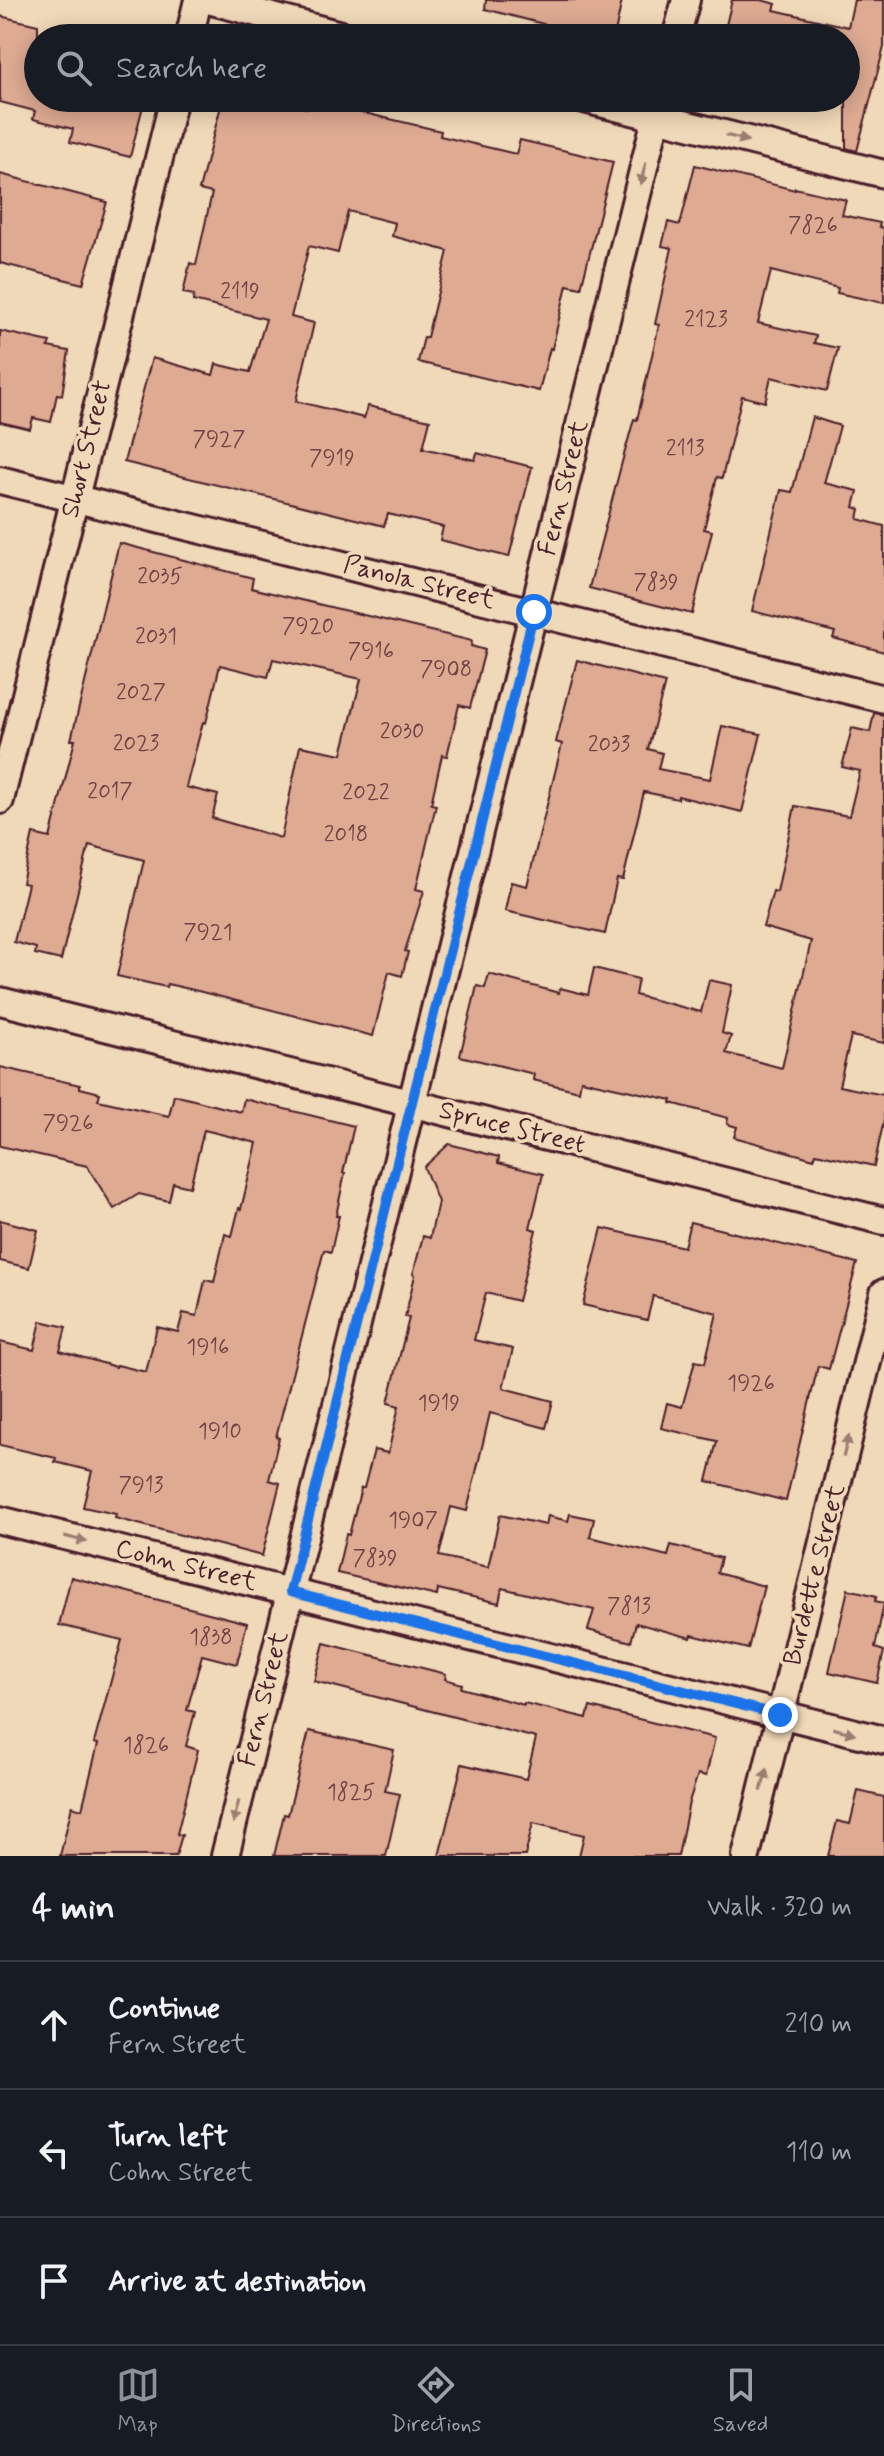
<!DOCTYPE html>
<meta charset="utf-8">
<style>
:root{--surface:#171b24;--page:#20242c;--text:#f1f3f6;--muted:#9ea1a6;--line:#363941;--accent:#8c9099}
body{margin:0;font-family:Mynerve,sans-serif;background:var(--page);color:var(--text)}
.stop{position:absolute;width:24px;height:24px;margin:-18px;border:6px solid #1a73e8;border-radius:50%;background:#fff}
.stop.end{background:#1a73e8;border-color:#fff;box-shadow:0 2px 8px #0008}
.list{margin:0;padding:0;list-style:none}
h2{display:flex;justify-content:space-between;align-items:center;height:104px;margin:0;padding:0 32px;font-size:34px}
h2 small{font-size:26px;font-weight:400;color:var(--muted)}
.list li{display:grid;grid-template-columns:52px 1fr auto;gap:24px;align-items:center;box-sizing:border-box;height:128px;padding:0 32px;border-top:2px solid var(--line)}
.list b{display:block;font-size:30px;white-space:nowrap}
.list p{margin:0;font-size:26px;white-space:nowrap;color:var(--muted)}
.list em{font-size:26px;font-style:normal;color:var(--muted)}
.icon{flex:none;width:44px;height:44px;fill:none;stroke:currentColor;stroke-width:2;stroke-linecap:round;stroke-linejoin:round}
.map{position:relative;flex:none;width:884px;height:1856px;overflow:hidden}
.search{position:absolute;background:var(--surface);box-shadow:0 4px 20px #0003;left:24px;right:24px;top:24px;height:88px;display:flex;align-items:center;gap:20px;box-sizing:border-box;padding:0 28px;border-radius:44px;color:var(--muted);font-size:30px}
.sheet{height:488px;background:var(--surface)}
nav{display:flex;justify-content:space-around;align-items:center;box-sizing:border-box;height:112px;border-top:2px solid var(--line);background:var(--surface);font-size:22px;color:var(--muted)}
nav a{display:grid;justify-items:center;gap:4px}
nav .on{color:var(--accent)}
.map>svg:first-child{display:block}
</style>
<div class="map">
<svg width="884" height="1856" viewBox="0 0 884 1856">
<rect width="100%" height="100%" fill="#f0d9b8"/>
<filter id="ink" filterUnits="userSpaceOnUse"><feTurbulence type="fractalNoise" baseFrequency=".0125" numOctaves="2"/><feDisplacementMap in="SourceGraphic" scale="16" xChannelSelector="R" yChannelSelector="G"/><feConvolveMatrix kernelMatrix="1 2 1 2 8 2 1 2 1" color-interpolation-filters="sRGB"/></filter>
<g filter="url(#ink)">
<g fill="#deaa92" stroke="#4a1f2b" stroke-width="2" fill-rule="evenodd">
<polygon points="486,0 622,0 614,38 598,38 485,9"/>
<polygon points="732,0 761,0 776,4 774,10 848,27 854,0 884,0 884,47 857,151 846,148 846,38 723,38"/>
<polygon points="0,16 38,25 38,99 145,98 130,157 70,142 73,129 33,119 35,111 0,102"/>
<polygon points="223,98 262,98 306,108 308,98 345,98 343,108 441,131 440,136 516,154 520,140 613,162 581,288 567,285 552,349 550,348 539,391 418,362 424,337 427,337 448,251 392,236 395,223 348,211 338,253 309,246 291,317 314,323 296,401 364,418 368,406 430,420 423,448 475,460 477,453 532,467 509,557 440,540 443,527 388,514 384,526 124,462 152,358 213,375 216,364 250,372 266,319 193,301 194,295 183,293 190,263 196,265 212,193 199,190"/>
<polygon points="695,165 795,190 795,188 846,200 842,215 880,223 879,227 884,228 884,303 837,293 838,288 771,271 758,323 816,336 814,343 838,348 827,391 771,377 765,402 742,396 722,478 717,477 704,529 712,531 692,614 589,588 622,462 634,419 637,420 659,325 655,324 672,248 662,246 668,222 680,225"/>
<polygon points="0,174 107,202 83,284 0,263"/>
<polygon points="0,331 50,342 48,347 69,351 62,395 57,394 51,422 33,418 30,429 0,422"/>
<polygon points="812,417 840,426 824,483 858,491 854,507 860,509 858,519 884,526 884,652 833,638 835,632 752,611 781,490 792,492"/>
<path d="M119,543L253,578L251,588L472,641L471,646L485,650L470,708L459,705L447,756L442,755L431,804L436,805L416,889L424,891L405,951L408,952L402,976L389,972L373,1036L198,991L167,984L166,987L117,976L144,860L89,845L61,960L35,954L36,948L14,942L28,884L22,883L33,834L50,838L75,740H71ZM273,659L361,679L342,754L300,746L281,838L212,818L218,795L186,787L203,722L206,723L220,665L268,677Z"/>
<polygon points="577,660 665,683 648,749 662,753 658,769 710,779 722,726 761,734 742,812 678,796 678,799 644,792 623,880 617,879 605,934 505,911 511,882 527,886 562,744 556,742"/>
<polygon points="874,713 884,715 884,1043 851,1036 839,1086 884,1095 884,1120 874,1166 816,1153 814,1159 734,1137 737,1127 727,1124 728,1118 671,1103 672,1100 581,1080 579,1091 533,1080 534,1074 460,1056 477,986 485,988 489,974 559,993 560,988 588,995 594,968 638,979 635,995 701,1012 709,980 732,985 722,1033 731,1036 726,1053 782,1068 811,941 763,927 773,891 777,892 795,806 849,816 860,771 842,767 852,728 870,732"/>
<polygon points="0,1067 80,1085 80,1088 100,1093 98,1100 169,1116 174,1095 241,1112 244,1099 354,1126 343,1173 345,1173 336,1216 339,1216 331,1252 324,1250 276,1437 279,1438 269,1480 280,1483 262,1556 115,1518 116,1514 83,1507 92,1471 55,1462 56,1458 0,1445 0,1342 34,1350 41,1321 66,1327 60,1351 116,1367 117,1365 146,1372 157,1327 178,1332 183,1313 197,1316 205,1280 214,1282 225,1234 232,1236 239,1208 241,1209 257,1143 204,1130 190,1187 173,1183 169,1201 139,1194 114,1209 87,1166 0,1146"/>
<polygon points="449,1144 499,1157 498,1163 543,1174 530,1228 536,1230 518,1301 486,1293 474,1340 513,1349 503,1388 553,1401 546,1428 490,1413 467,1511 451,1507 439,1556 488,1567 500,1515 546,1525 548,1516 568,1521 570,1514 594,1519 590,1537 668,1556 671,1545 721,1558 717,1573 764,1586 748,1649 692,1635 691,1638 636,1623 631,1642 588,1630 594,1610 502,1588 499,1603 438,1589 437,1596 337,1573 346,1534 349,1535 361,1488 364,1488 374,1450 388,1453 399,1406 388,1403 409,1318 405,1317 415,1275 413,1274 423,1236 430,1238 438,1202 424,1167"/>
<polygon points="0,1220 38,1230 29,1268 0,1261"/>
<polygon points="690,1222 857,1263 829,1369 818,1366 786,1501 707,1481 717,1441 661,1428 667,1403 682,1407 695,1361 705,1363 717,1313 653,1296 647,1320 583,1305 602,1228 684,1247"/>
<polygon points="71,1577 247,1623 237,1664 202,1655 187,1710 195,1712 186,1746 198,1750 177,1834 182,1835 176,1856 60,1856 72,1806 82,1809 98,1744 94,1743 122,1640 59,1625"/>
<polygon points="848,1589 877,1596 875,1601 884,1603 875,1648 884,1651 877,1683 829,1672"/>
<polygon points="324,1643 446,1674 445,1679 462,1684 461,1688 524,1705 524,1703 587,1718 590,1707 715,1738 706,1776 698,1774 689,1802 678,1856 579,1856 584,1835 533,1823 525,1856 439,1856 462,1764 526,1779 536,1738 314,1681"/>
<polygon points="309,1731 394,1750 385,1791 400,1794 386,1856 274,1856 284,1814 288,1815"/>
<polygon points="858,1791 884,1797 884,1856 828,1856 837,1821 850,1824"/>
</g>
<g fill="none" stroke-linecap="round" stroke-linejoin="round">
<defs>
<g id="minor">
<polyline points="208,0 352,38"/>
<polyline points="189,38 198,0"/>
<polyline points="676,38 686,0"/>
<polyline points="580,98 884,174"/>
<polyline points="0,480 884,699"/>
<polyline points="0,800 174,98"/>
<polyline points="0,1001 884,1221"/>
<polyline points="0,1520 884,1740"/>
<polyline points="225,1856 661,98"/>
<polyline points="746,1856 884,1293"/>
</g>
</defs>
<use href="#minor" stroke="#4a1f2b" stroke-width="32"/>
<use href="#minor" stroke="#f0d9b8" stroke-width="26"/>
</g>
<defs><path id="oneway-solid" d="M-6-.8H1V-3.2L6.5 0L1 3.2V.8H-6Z" transform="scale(2)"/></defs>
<g fill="#9d7c72">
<use href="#oneway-solid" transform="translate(737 138) rotate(14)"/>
<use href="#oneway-solid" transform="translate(643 174) rotate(104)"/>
<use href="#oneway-solid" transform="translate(846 1446) rotate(-76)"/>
<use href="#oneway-solid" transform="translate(76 1539) rotate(14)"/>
<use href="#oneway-solid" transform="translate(844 1731) rotate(14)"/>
<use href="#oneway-solid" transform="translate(764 1780) rotate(-76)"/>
<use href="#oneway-solid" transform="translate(236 1812) rotate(104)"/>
</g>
</g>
<g fill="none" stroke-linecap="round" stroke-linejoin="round" filter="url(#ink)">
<polyline stroke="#1a73e8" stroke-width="10" points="534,612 290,1592 780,1715"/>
</g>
<g text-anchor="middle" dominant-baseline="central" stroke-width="7" stroke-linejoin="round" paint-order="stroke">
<g font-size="22" fill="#6f4245">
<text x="813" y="226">7826</text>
<text x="240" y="292">2119</text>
<text x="706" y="320">2123</text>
<text x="219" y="440">7927</text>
<text x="685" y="449">2113</text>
<text x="332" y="459">7919</text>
<text x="160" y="577">2035</text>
<text x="656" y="583">7839</text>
<text x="308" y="627">7920</text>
<text x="156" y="637">2031</text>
<text x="371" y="652">7916</text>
<text x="446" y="670">7908</text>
<text x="141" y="693">2027</text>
<text x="402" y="732">2030</text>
<text x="136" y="744">2023</text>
<text x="609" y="745">2033</text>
<text x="110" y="792">2017</text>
<text x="366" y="793">2022</text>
<text x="346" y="835">2018</text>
<text x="208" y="933">7921</text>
<text x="68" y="1124">7926</text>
<text x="208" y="1348">1916</text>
<text x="751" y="1384">1926</text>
<text x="439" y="1404">1919</text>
<text x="220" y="1432">1910</text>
<text x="141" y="1486">7913</text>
<text x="413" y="1521">1907</text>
<text x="375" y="1559">7839</text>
<text x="629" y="1607">7813</text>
<text x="211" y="1638">1838</text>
<text x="146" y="1746">1826</text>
<text x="351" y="1793">1825</text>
</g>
<g font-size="26" fill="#4a1f2b" stroke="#f0d9b8">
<text transform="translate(87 449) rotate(-76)">Short Street</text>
<text transform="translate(564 488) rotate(-76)">Fern Street</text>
<text transform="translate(419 583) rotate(14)">Panola Street</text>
<text transform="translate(512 1128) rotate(14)">Spruce Street</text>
<text transform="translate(186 1566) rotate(14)">Cohn Street</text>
<text transform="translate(815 1575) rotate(-76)">Burdette Street</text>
<text transform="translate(264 1699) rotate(-76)">Fern Street</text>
</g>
</g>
</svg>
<div class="stop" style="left:534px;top:612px"></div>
<div class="stop end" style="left:780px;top:1715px"></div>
<div class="search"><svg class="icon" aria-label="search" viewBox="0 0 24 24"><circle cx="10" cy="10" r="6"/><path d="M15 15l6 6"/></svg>Search here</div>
</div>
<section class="sheet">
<h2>4 min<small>Walk · 320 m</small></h2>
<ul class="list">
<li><svg class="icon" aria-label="ahead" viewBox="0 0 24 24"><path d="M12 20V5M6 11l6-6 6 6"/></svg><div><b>Continue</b><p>Fern Street</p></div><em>210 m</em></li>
<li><svg class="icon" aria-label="left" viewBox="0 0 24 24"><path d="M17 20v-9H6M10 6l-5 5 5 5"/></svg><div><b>Turn left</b><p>Cohn Street</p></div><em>110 m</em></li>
<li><svg class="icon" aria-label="arrive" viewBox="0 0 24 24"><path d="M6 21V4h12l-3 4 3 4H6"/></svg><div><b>Arrive at destination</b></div></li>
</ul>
</section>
<nav>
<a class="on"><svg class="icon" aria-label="map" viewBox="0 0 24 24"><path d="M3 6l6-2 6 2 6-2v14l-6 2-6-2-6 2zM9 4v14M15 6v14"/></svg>Map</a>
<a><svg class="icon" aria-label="directions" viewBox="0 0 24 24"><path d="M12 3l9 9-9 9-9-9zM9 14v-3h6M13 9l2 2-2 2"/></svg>Directions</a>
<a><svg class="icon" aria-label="saved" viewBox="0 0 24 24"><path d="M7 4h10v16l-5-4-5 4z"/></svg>Saved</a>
</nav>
